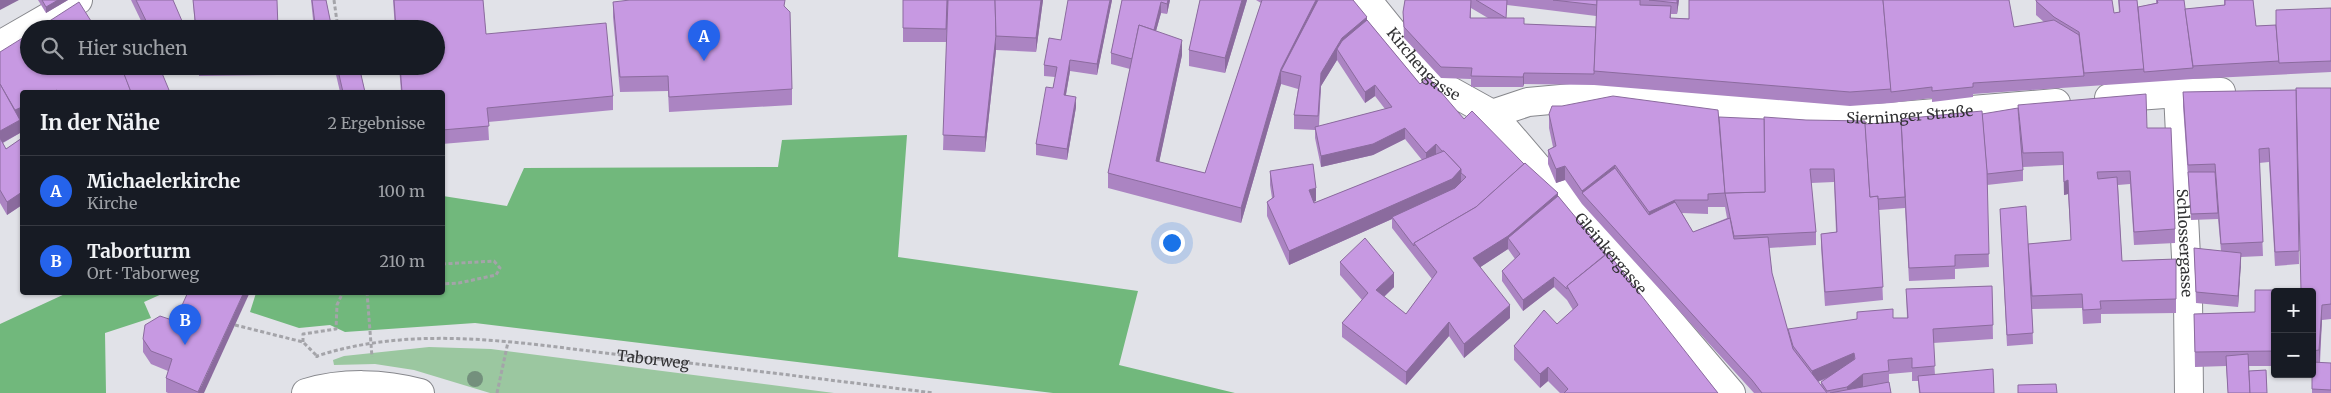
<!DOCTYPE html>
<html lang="de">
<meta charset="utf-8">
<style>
:root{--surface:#171b24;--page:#242831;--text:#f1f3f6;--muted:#9ea1a6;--line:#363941;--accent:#2563eb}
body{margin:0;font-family:Merriweather,serif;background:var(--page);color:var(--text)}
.controls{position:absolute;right:15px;bottom:15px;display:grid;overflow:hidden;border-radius:5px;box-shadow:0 1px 4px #0004}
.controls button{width:45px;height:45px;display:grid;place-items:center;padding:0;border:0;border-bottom:1px solid var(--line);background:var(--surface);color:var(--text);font:25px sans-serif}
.you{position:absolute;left:1171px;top:242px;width:18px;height:18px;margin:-12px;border:4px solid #fff;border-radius:50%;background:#1a73e8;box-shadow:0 0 0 8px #1a73e833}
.badge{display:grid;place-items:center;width:32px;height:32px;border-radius:50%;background:var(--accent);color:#fff;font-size:16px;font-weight:700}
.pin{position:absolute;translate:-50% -41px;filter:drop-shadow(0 1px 2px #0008)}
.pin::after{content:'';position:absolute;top:26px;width:18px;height:15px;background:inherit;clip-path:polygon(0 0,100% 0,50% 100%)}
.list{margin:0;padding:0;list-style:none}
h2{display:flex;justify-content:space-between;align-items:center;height:65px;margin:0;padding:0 20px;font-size:21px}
h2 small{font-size:16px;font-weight:400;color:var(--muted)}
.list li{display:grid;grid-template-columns:32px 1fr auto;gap:15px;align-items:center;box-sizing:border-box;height:70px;padding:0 20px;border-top:1px solid var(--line)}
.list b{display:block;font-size:19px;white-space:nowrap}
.list p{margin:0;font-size:16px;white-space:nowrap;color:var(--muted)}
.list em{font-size:16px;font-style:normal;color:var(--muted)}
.icon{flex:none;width:28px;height:28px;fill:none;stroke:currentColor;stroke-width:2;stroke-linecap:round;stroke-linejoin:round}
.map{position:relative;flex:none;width:2331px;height:393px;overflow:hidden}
.search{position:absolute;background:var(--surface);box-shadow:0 1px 4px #0004;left:20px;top:20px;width:425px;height:55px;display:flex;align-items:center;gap:12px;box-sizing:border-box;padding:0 18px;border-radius:28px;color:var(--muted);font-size:19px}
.panel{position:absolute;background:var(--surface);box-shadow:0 1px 4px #0004;left:20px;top:90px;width:425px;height:205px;border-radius:5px}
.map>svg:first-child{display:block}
</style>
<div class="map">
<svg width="2331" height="393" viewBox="0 0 2331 393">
<rect width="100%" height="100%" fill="#e1e2e8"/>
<polygon fill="#9bc7a0" points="429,347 491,349 834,393 490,393 414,370 375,364 334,365 333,360 344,356"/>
<g fill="#71b87c">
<polygon points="907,135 898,257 1138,291 1119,365 1235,393 1053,393 475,323 345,332 330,325 299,328 250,312 256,293 442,292 443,196 507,206 524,168 778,167 782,140"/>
<polygon points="67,293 164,293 144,302 151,318 105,333 106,393 0,393 0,324"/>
</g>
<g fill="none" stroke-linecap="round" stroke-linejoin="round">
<defs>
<g id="minor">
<path id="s2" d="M1367,0L1422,68L1438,84L1492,114L1731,393"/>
<polyline points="0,45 78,0"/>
<path id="s3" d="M2178,93L2188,298L2189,393"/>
<polyline points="2109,98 2178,93 2221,92"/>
<path id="s4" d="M1492,114L1528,102L1594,96L1644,99L1819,116L1876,118L2056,103"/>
<path d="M306,393C342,382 384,383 420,393"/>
</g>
</defs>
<use href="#minor" stroke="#86878c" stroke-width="30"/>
<g stroke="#a4a4a9" stroke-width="3" stroke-dasharray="4 2.5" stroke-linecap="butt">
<polyline points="334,0 338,29"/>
<polyline points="442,264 494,261 500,268 496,275 459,283 442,284"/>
<polyline points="367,292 372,357"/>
<polyline points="235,325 303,342 317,356"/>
<polyline points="303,342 303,334 336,329 337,305 343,292"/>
<path id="s1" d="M317,358V356C416,324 521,343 621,355C726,367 830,380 934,393"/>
<polyline points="497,393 508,342"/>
</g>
<use href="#minor" stroke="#fff" stroke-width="28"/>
</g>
<circle fill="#74907d" cx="475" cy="379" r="8"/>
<g fill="#ab84c2" fill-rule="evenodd">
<polygon points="38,0 68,0 46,13"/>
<polygon points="131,0 173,0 182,29 145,29"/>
<polygon points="193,0 278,29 195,29"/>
<polygon points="311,0 326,0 332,29 314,29"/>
<polygon points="393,0 483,0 486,34 613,96 613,110 488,122 489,140 442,144 442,92 401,92 399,66 436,66 436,29 395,29"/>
<polygon points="903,0 948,0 946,42 903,42"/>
<polygon points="948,0 1043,0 1036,52 996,50 985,152 943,150"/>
<polygon points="1112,0 1097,75 1070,71 1066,95 1076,107 1067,160 1036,155 1036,144 1053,88 1055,77 1044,76 1044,65 1061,40"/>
<path d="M1122,0H1170L1167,14L1161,13L1156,31L1182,55L1159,162L1205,173L1261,3L1256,0H1353L1367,20L1420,84L1464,119L1524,164L1558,196L1718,393H1560L1548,381L1540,388L1514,360V346L1557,324L1573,310L1567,300L1554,287L1523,311L1502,281V271L1515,259L1508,249L1480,267L1510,318L1464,358L1449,336L1406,385L1342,337V323L1362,300L1340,275V262L1394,287L1384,297L1406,314L1432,279L1392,228V219L1289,265L1267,216V202L1272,198L1270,185V171L1316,201L1314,202V203L1422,160L1405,139L1373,155L1321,167L1315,138V130L1294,129V115L1298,89L1281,84L1241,223L1108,188V173L1130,69L1111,64V53ZM1337,60L1365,103L1375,96L1385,109L1319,126L1321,86Z"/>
<polygon points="1200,0 1247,0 1225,73 1189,66 1189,50"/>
<path d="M1405,0H1679L1677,14H1671V18L2014,27L2044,22L2036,15V0L2114,13L2119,12L2118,0H2137L2138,15V7L2156,3V0H2184L2185,9L2224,5V0H2253L2256,26L2276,25L2331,8V72L2193,79L1973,94V97L1932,102V98L1891,103L1850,106L1594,85L1524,84L1523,87H1471V79L1441,78L1404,38L1403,12ZM1507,5L1596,16V27L1524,24L1506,18ZM1471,8L1488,18H1471Z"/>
<polygon points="613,2 785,6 792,89 792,105 669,112 668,91 620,92 613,17"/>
<polygon points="0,52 124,74 169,92 22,92 22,118 20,119 20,133 3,143 6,149 22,138 22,205 7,215 0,203"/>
<polygon points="198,66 279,66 279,75 199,76"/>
<polygon points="334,66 359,66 365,92 340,92"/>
<polygon points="2296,88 2331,88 2331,319 2322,320 2320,363 2331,363 2331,393 2312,393 2312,292 2275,292 2275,366 2249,366 2249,371 2266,370 2267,393 2228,393 2226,366 2195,367 2194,314 2255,312 2255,290 2301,290 2297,128 2299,264 2275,266 2269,162 2259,163 2263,256 2241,257 2238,307 2196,303 2194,248 2221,251 2218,219 2191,220 2183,106 2183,92 2296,90"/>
<path d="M1549,114L1719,126L1764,119L1806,120L1865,124L1901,122L1982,114L2147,128L2175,229V243L2134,245L2130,184L2118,185L2122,261L2176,259V313L2101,314V323L2083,324L2082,308L2032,309L2033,344L2007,346L2000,209L2028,244L2071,240L2068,194L2064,195L2063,165L2023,167V181L1987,185L1989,267L1955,269V279L1909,281L1905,208L1879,210L1883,300L1825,306L1821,247V234L1836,232L1834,182L1811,183L1816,232V245L1769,248L1772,273L1788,332L1857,319V312L1893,318H1907L1906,289L1992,286L1993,339L1933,343L1935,375L1994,393H1919L1918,381H1912V372L1889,374V382L1891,393H1754L1582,204L1565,180L1556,183L1548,164V150L1553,147L1549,128ZM1708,207H1725L1727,218L1693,232L1682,213L1708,214ZM1828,378L1821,382V386L1818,382Z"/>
<polygon points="160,316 204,393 168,393 166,392 166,378 168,371 151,364 143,352 143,339"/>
</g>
<g fill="#8b6b9e">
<polygon points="0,0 19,0 0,10"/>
<polygon points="58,0 68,0 46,13 46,7"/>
<polygon points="947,0 948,0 946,42 946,29"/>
<polygon points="1041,0 1043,0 1036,52 1036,38"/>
<polygon points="1110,0 1112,0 1097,75 1097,64"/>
<polygon points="1168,0 1170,0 1167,14 1167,4"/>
<polygon points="1242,0 1247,0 1225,73 1225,58"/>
<polygon points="1316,0 1323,0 1281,71 1281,84 1241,223 1241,208 1281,69"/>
<polygon points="1677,0 1679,0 1677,14"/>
<polygon points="1161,2 1161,13 1152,45 1152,34"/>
<polygon points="1367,17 1367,31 1337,49 1337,60 1321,86 1318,130 1321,73 1342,38"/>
<polygon points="182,21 182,29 167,29"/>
<polygon points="996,35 996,50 985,152 985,137"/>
<polygon points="1182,40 1182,55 1156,177 1156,161"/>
<polygon points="1070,60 1070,71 1064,105 1064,95"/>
<polygon points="1524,73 1524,84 1523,87 1523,77"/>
<polygon points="1375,85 1375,96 1365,103 1365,92"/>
<polygon points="1076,97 1076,107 1067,160 1067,149"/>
<polygon points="22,107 22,118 15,121 15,110"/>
<polygon points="20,120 20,133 0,144 0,131"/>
<polygon points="1405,128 1405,139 1373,155 1321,167 1321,156"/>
<polygon points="1436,144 1436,155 1426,164 1426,153"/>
<polygon points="1615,165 1615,179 1582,193 1582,191"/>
<polygon points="1565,166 1565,180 1556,183 1556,169"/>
<polygon points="1461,169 1461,183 1452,193 1392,217 1392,219 1289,265 1289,251"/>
<polygon points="2068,180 2068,194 2064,195 2064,182"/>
<polygon points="1316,188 1316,201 1309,203 1309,190"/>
<polygon points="22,192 22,205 7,215 7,202"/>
<polygon points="1558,193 1558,207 1508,238 1508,249 1473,272 1473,258"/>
<polygon points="1675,200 1675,213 1649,225 1649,212"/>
<polygon points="2241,253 2241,264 2238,307 2238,296"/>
<polygon points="1394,273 1394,287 1376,304 1376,290"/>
<polygon points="1554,277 1554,287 1523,311 1523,300"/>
<polygon points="244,292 250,292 204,393 198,393"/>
<polygon points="1510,305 1510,318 1464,358 1464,344"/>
<polygon points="2322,305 2322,320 2319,366 2319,350"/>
<polygon points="1449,322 1449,336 1406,385 1406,372"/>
<polygon points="1854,353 1854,366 1812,384 1812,371"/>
<polygon points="1548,367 1548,381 1540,388 1540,374"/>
<polygon points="1863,374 1863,388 1847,393 1847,387"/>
</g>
<g fill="#c799e2" stroke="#8b6b9e">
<polygon points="42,0 58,0 46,7"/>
<polygon points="136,0 173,0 182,21 167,29 150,29"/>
<polygon points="193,0 277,0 278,29 196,29"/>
<polygon points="312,0 326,0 332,29 323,29 321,25 315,24"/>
<polygon points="394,0 483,0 486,34 606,23 613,96 487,108 489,126 442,130 442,92 402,92 400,66 436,66 436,29 396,29"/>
<polygon points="630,0 785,0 784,6 790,12 792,89 669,97 668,76 620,77 613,2"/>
<polygon points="903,0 947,0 946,29 903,28"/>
<polygon points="948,0 995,0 996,35 985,137 943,135"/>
<polygon points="995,0 1041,0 1036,38 996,36"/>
<polygon points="1068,0 1110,0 1097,64 1070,60 1064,95 1076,97 1067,149 1036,144 1046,87 1053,88 1057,67 1044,65 1049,38 1061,40"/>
<polygon points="1122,0 1168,0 1167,4 1161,2 1154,30 1139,25 1132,59 1111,53"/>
<polygon points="1200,0 1242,0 1225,58 1189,50"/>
<polygon points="1262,0 1316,0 1281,69 1241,208 1108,173 1139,25 1182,40 1156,161 1205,173"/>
<polygon points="1318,0 1353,0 1367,17 1342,38 1321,73 1318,116 1294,115 1301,76 1281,71"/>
<polygon points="1405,0 1471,0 1470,18 1524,18 1524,24 1596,27 1594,74 1524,73 1523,77 1471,76 1472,68 1441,67 1404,27 1403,12"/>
<polygon points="1476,0 1507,0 1506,18"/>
<polygon points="1553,0 1597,0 1597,5"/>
<polygon points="1597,0 1640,0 1640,5 1671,6 1670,18 1689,19 1689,0 1883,0 1891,89 1850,92 1594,71"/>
<polygon points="1649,0 1677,0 1677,3"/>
<polygon points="1883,0 2009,0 2014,27 2054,20 2079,35 2084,76 1973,83 1973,87 1932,91 1932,87 1891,92"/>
<polygon points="2036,0 2112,0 2114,13 2120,12 2119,0 2137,0 2144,69 2084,73 2079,32 2054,17 2036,1"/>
<polygon points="2157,0 2184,0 2193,68 2144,72 2138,7 2158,3"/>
<polygon points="2225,0 2253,0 2256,26 2276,25 2279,61 2193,66 2185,9 2225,5"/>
<polygon points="79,2 96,29 37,29"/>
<polygon points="2331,8 2331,61 2279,63 2276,25 2276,10"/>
<polygon points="1367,20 1420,84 1428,77 1464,119 1472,111 1524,164 1476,207 1414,243 1414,246 1392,217 1455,188 1466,177 1461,173 1461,169 1444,151 1442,151 1436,144 1426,153 1405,128 1373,144 1321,156 1315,127 1392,107 1375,85 1365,92 1337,49 1342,41"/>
<polygon points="29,34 29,66 120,66 123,70 131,92 58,92 57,90 53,92 22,92 22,107 15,110 0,84 0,52"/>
<polygon points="146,66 159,66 169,90 163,92 131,92 124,74"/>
<polygon points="337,66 359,66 365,92 343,92"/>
<polygon points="0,84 20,120 0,131"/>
<polygon points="2296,88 2331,88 2331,304 2322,305 2319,350 2312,351 2312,292 2275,292 2275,351 2195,352 2194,314 2255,312 2255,290 2301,290"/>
<polygon points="2296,90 2299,251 2275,252 2269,148 2259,149 2263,242 2221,244 2215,164 2188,165 2183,92"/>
<polygon points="2146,94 2147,128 2171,128 2175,229 2134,232 2130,171 2097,172 2098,179 2117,177 2122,261 2176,259 2176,299 2100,301 2101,309 2083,310 2082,294 2032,296 2028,244 2071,240 2068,180 2064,182 2063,152 2023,153 2018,105"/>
<polygon points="1613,96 1718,110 1725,193 1765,192 1764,117 1806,120 1865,121 1870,197 1878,196 1883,287 1825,292 1821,234 1837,232 1834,169 1810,169 1816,232 1734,236 1725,193 1708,194 1708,200 1675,200 1649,212 1615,165 1582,191 1565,166 1556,169 1548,150 1556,146 1549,114 1552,106 1562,106"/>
<polygon points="2018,108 2023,170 1987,174 1982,114"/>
<polygon points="1982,111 1987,171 1989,254 1955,255 1955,266 1909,268 1901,119"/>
<polygon points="1719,117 1764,119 1765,192 1725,193"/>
<polygon points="1901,122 1905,197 1878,199 1878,196 1870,197 1865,124"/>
<polygon points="0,138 6,149 22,138 22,192 7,202 0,190"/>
<polygon points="1444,151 1461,169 1452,179 1289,251 1267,202 1274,197 1270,171 1313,164 1316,188 1309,190 1314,203"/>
<polygon points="1525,163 1558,193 1508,236 1473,258 1510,305 1464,344 1449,322 1406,372 1342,323 1368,293 1340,262 1365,238 1394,273 1376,290 1406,314 1437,272 1414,243 1476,207"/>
<polygon points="1615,168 1649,215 1675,202 1693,232 1730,218 1734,239 1768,237 1772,273 1793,349 1827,393 1762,393 1752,380 1582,193"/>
<polygon points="2188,172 2215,172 2218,213 2191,214"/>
<polygon points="1558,196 1606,254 1567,286 1567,289 1554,277 1523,300 1502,271 1520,254 1508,238"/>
<polygon points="2026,206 2033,333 2007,335 2000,209"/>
<polygon points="2194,248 2241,253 2238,296 2196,292"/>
<polygon points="1608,253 1714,388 1718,393 1564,393 1568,389 1548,367 1540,374 1514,346 1544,310 1557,324 1578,305 1567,286"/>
<polygon points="1992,286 1993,325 1933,329 1935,366 1912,368 1912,358 1888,360 1889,371 1863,374 1847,387 1827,391 1821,382 1855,359 1854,353 1812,371 1793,346 1788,329 1857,319 1857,312 1893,309 1893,318 1908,318 1906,289"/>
<polygon points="188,292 244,292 198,392 166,378 172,359 151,351 143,339 145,325 160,316 175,321"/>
<polygon points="2248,354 2250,393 2228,393 2226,356"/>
<polygon points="2312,362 2331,363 2331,390 2312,389"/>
<polygon points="1993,369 1994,393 1920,393 1918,376"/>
<polygon points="2266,370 2267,393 2250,393 2249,371"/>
<polygon points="1889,382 1891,393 1830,393"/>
<polygon points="2056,384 2057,393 2018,393 2018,385"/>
</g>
<g text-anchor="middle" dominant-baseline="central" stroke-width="4.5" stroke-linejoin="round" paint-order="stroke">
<g font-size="15" fill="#323234" stroke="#eeeff5">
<text stroke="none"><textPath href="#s2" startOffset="86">Kirchengasse</textPath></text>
<text stroke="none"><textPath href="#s4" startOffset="421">Sierninger Straße</textPath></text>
<text stroke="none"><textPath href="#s3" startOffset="150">Schlossergasse</textPath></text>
<text stroke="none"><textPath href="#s2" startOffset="355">Gleinkergasse</textPath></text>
<text stroke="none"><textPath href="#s1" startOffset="341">Taborweg</textPath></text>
</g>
</g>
</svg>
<div class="controls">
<button>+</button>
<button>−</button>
</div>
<div class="you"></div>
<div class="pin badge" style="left:704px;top:61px">A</div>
<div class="pin badge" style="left:185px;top:345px">B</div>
<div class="search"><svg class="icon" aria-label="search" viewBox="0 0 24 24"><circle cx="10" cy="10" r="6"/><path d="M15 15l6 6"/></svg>Hier suchen</div>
<section class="panel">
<h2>In der Nähe<small>2 Ergebnisse</small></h2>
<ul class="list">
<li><span class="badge">A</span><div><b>Michaelerkirche</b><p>Kirche</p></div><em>100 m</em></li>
<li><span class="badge">B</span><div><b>Taborturm</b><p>Ort · Taborweg</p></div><em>210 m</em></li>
</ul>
</section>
</div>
